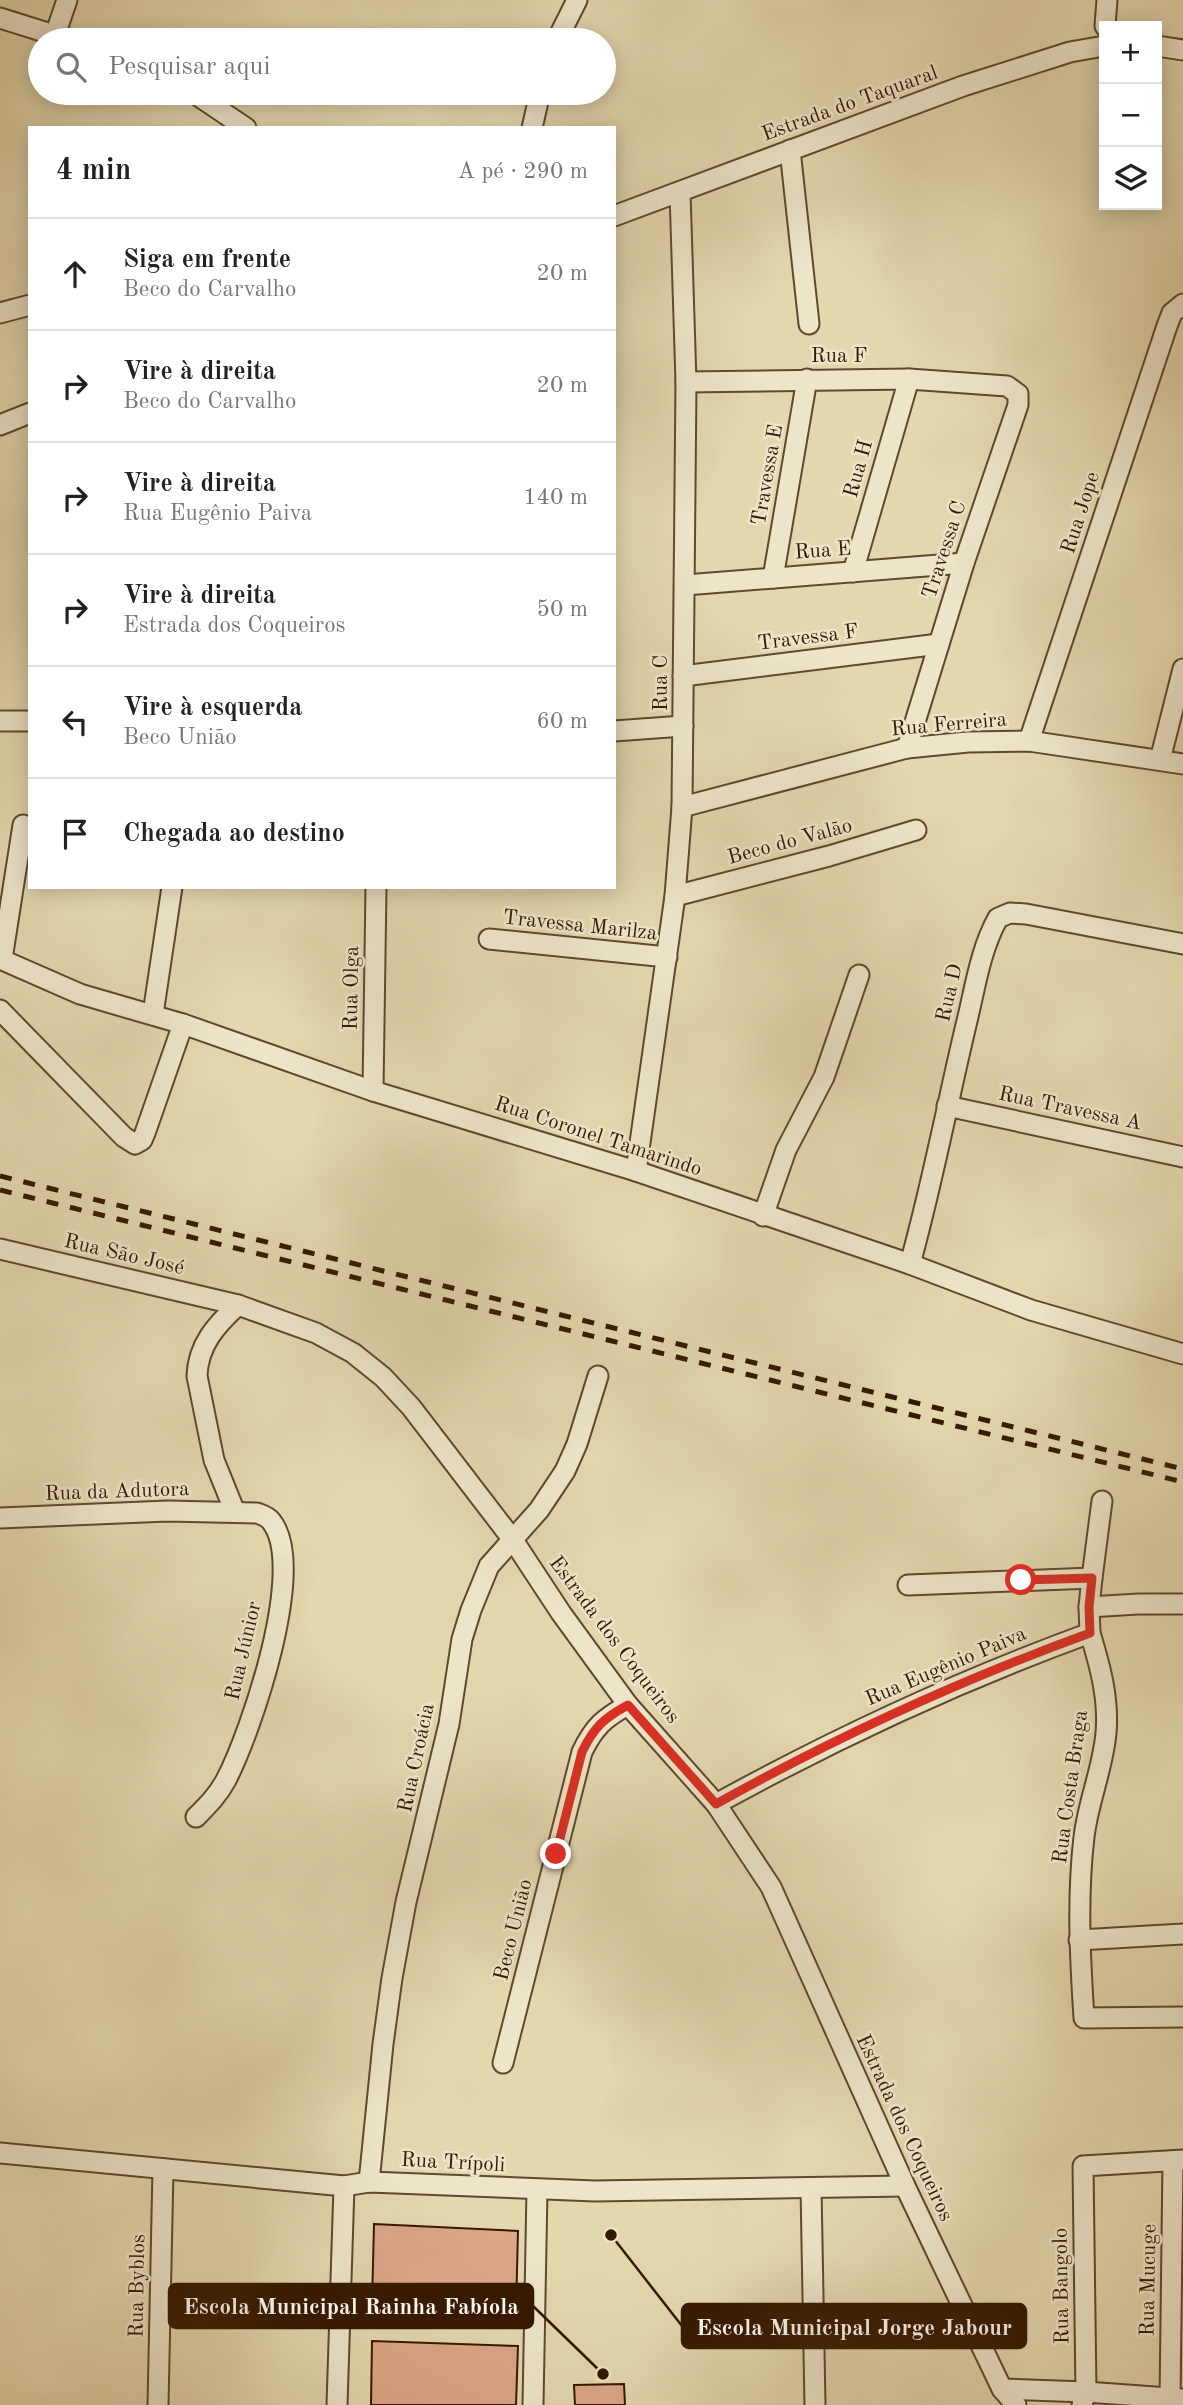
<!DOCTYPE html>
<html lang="pt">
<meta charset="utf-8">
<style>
:root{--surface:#fff;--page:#f2f2f2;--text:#222;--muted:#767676;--line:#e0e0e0}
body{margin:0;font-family:"Old Standard TT",serif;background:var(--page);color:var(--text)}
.controls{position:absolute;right:21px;top:21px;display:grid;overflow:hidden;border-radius:0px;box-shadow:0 4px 18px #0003}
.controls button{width:63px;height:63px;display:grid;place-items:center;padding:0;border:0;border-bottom:2px solid var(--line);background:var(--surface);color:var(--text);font:35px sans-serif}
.stop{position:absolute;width:21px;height:21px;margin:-16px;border:5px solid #d93025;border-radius:50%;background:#fff}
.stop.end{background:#d93025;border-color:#fff;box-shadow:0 2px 7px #0008}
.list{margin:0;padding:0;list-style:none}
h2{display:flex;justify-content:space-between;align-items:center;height:91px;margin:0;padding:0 28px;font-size:30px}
h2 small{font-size:23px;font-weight:400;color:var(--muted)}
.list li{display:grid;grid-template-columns:46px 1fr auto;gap:21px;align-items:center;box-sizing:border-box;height:112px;padding:0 28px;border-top:2px solid var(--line)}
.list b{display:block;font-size:26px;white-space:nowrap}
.list p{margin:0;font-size:23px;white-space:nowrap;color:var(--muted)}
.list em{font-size:23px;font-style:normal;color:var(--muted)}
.icon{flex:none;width:38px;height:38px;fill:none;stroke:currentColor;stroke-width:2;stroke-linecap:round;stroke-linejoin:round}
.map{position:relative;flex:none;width:1183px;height:2405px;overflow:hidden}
.search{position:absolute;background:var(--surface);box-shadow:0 4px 18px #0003;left:28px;top:28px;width:588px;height:77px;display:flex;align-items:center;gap:18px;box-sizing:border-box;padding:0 24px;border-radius:38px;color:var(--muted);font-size:26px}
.panel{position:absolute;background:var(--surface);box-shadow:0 4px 18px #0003;left:28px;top:126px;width:588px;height:763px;border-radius:0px}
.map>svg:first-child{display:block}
</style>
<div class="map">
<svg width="1183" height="2405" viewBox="0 0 1183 2405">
<rect width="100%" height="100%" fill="#e3d7ae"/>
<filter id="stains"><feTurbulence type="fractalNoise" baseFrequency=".00286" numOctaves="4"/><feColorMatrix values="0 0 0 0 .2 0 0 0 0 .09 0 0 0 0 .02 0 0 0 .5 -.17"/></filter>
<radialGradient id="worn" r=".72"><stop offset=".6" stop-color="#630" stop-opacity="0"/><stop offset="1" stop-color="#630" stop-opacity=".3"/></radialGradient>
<g fill="#dba687" stroke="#361900" stroke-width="2">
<polygon points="374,2224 518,2231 516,2311 372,2304"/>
<polygon points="372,2341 518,2346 516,2405 371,2405"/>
<polygon points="624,2384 625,2405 575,2405 574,2385"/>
</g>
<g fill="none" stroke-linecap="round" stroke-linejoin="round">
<defs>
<g id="minor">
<polyline points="0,18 70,40"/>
<polyline points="1105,26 1107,0"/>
<polyline points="55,35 67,0"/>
<polyline points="557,40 577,0"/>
<polyline points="1157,46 1183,50"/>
<polyline points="194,93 246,128"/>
<polyline points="532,128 540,93"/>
<polyline points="790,150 809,324"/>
<polyline points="614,216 963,86 1070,52 1104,46"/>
<polyline points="0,313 30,305"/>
<polyline points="686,382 909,379 1007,386 1018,394 1018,405 964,563 907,748"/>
<polyline points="0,425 30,413"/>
<polyline points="853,572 909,379"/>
<polyline points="773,578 807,379"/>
<polyline points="685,585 964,563"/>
<polyline points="683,676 939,644"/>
<polyline points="0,721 30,721"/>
<polyline points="614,731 683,726"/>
<polyline points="1029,741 1167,326 1172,313 1183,304"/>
<polyline points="1160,760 1183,669"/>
<polyline points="682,807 907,748 968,742 1029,741 1183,764"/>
<polyline points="675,896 829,856 916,830"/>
<polyline points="489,939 667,957"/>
<polyline points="0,959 80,994 183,1024 373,1091 636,1171 910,1264 1031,1310 1183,1354"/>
<polyline points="2,959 23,825"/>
<polyline points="0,1010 124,1137 135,1144 142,1140 145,1133 183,1024"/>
<polyline points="153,1014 172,887"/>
<polyline points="373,1091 376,887"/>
<polyline points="947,1106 1183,1157"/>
<polyline points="636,1171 675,896 682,807 686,382 680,192"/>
<polyline points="763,1216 786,1150 824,1077 859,975"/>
<polyline points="0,1249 238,1305 316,1333 353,1353 383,1377 411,1407 513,1540 561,1613 628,1705 716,1804 771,1887 905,2186 1002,2389 1016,2405"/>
<path d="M910,1264C932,1185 947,1105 966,1025C975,989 980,950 998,918L1010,913L1026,914L1183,944"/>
<path d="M235,1512L214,1460L197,1376C198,1345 216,1325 238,1305"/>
<path d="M0,1518L168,1511L257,1513C262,1515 267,1516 271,1521C308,1566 251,1732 226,1780C218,1795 208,1805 196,1817"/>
<polyline points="1092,1578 1102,1501"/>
<polyline points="1089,1607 1138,1604 1183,1604"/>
<path d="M1090,1633C1100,1666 1109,1698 1106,1733C1103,1768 1088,1802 1084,1837C1077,1897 1080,1957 1084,2018L1183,2017"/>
<path d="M716,1804C836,1738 961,1680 1090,1633L1089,1607L1092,1578L908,1585"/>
<polyline points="1079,1940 1183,1934"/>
<path d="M503,2063L582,1752C594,1727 604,1718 628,1705"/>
<polyline points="0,2153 344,2186 369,2182 595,2191 905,2186"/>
<polyline points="369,2182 383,2044 392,1978 406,1902 449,1724 462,1639 471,1610 489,1566 539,1510 565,1471 577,1444 598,1376"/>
<polyline points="811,2188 815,2405"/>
<polyline points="1002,2389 1086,2392 1183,2399"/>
<polyline points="1170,2399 1173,2161"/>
<polyline points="158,2405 163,2169"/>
<polyline points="337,2405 344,2186"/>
<polyline points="533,2405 537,2190"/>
<polyline points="1082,2405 1086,2392 1083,2166 1183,2160"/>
</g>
</defs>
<use href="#minor" stroke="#61482c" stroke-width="23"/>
<use href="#minor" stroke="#ede5ca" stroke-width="19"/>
<g stroke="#361900" stroke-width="5" stroke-dasharray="12 12" stroke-linecap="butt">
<polyline points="0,1176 1183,1469"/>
<polyline points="0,1190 1183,1482"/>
</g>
</g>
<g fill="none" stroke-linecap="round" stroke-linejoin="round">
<path stroke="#d93025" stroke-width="9" d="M556,1854L582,1752C594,1727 604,1718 628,1705L716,1804C836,1737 961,1680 1090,1633L1089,1607L1092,1578L1021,1580"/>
</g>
<g text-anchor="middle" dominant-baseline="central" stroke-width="5" stroke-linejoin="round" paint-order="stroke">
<g font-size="21" fill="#361900" stroke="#ede5ca">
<text transform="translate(850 104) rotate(-20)">Estrada do Taquaral</text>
<text x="839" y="356">Rua F</text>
<text transform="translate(859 469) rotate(-74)">Rua H</text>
<text transform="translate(768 475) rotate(-80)">Travessa E</text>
<text transform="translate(1081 513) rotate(-72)">Rua Jope</text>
<text transform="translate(945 550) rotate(-72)">Travessa C</text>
<text transform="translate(823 551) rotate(-4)">Rua E</text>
<text transform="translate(808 638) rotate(-7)">Travessa F</text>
<text transform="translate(661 683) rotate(-90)">Rua C</text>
<text transform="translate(949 725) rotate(-5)">Rua Ferreira</text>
<text transform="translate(790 842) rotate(-15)">Beco do Valão</text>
<text transform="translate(580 926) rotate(6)">Travessa Marilza</text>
<text transform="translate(352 988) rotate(-89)">Rua Olga</text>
<text transform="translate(950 993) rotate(-77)">Rua D</text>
<text transform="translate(1070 1109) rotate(12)">Rua Travessa A</text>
<text transform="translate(598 1137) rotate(18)">Rua Coronel Tamarindo</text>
<text transform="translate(124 1255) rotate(13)">Rua São José</text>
<text transform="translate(117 1492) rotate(-2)">Rua da Adutora</text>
<text transform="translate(614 1640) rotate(53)">Estrada dos Coqueiros</text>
<text transform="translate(244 1651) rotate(-77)">Rua Júnior</text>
<text transform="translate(946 1667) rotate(-23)">Rua Eugênio Paiva</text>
<text transform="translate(417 1758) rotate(-78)">Rua Croácia</text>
<text transform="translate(1071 1787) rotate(-82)">Rua Costa Braga</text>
<text transform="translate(514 1930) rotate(-76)">Beco União</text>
<text transform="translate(904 2128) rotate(65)">Estrada dos Coqueiros</text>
<text transform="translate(453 2163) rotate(3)">Rua Trípoli</text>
<text transform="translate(1149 2280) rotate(-89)">Rua Mucuge</text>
<text transform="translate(138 2286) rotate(-89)">Rua Byblos</text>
<text transform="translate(1062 2286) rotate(-91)">Rua Bangolo</text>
</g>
</g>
<path fill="none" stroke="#361900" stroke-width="2.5" d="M603 2374L533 2306M611 2235L682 2326"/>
<g fill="#361900" stroke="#ede5ca" stroke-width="2.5">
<circle cx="603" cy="2374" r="7"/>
<circle cx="611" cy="2235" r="7"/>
</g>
<g fill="#361900" stroke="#361900" stroke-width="2.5">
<rect x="169" y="2284" width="364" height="44" rx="7"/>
<rect x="682" y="2304" width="344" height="44" rx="7"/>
</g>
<g font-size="23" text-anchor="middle" font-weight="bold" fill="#fff">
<text x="351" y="2314">Escola Municipal Rainha Fabíola</text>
<text x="854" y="2335">Escola Municipal Jorge Jabour</text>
</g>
<rect width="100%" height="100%" filter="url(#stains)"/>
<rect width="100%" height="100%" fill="url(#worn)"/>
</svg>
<div class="controls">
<button>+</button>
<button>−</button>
<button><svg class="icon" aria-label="layers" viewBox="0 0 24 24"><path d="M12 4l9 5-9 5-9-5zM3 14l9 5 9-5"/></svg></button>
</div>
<div class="stop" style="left:1021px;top:1580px"></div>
<div class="stop end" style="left:556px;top:1854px"></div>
<div class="search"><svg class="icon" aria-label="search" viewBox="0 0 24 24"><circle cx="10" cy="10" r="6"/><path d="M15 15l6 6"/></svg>Pesquisar aqui</div>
<section class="panel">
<h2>4 min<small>A pé · 290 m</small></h2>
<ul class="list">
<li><svg class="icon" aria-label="ahead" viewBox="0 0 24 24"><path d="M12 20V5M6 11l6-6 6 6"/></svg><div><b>Siga em frente</b><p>Beco do Carvalho</p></div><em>20 m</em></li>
<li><svg class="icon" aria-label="right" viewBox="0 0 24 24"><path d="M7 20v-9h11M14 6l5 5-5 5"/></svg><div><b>Vire à direita</b><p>Beco do Carvalho</p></div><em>20 m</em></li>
<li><svg class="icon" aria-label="right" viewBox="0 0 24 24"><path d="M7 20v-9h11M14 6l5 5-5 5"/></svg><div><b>Vire à direita</b><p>Rua Eugênio Paiva</p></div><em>140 m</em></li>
<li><svg class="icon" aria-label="right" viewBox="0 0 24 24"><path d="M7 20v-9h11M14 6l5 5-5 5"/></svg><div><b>Vire à direita</b><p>Estrada dos Coqueiros</p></div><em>50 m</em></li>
<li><svg class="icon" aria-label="left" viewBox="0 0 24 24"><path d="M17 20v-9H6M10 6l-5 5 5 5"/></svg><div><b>Vire à esquerda</b><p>Beco União</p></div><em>60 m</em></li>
<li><svg class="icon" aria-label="arrive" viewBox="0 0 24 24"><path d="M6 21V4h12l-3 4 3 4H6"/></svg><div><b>Chegada ao destino</b></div></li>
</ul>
</section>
</div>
